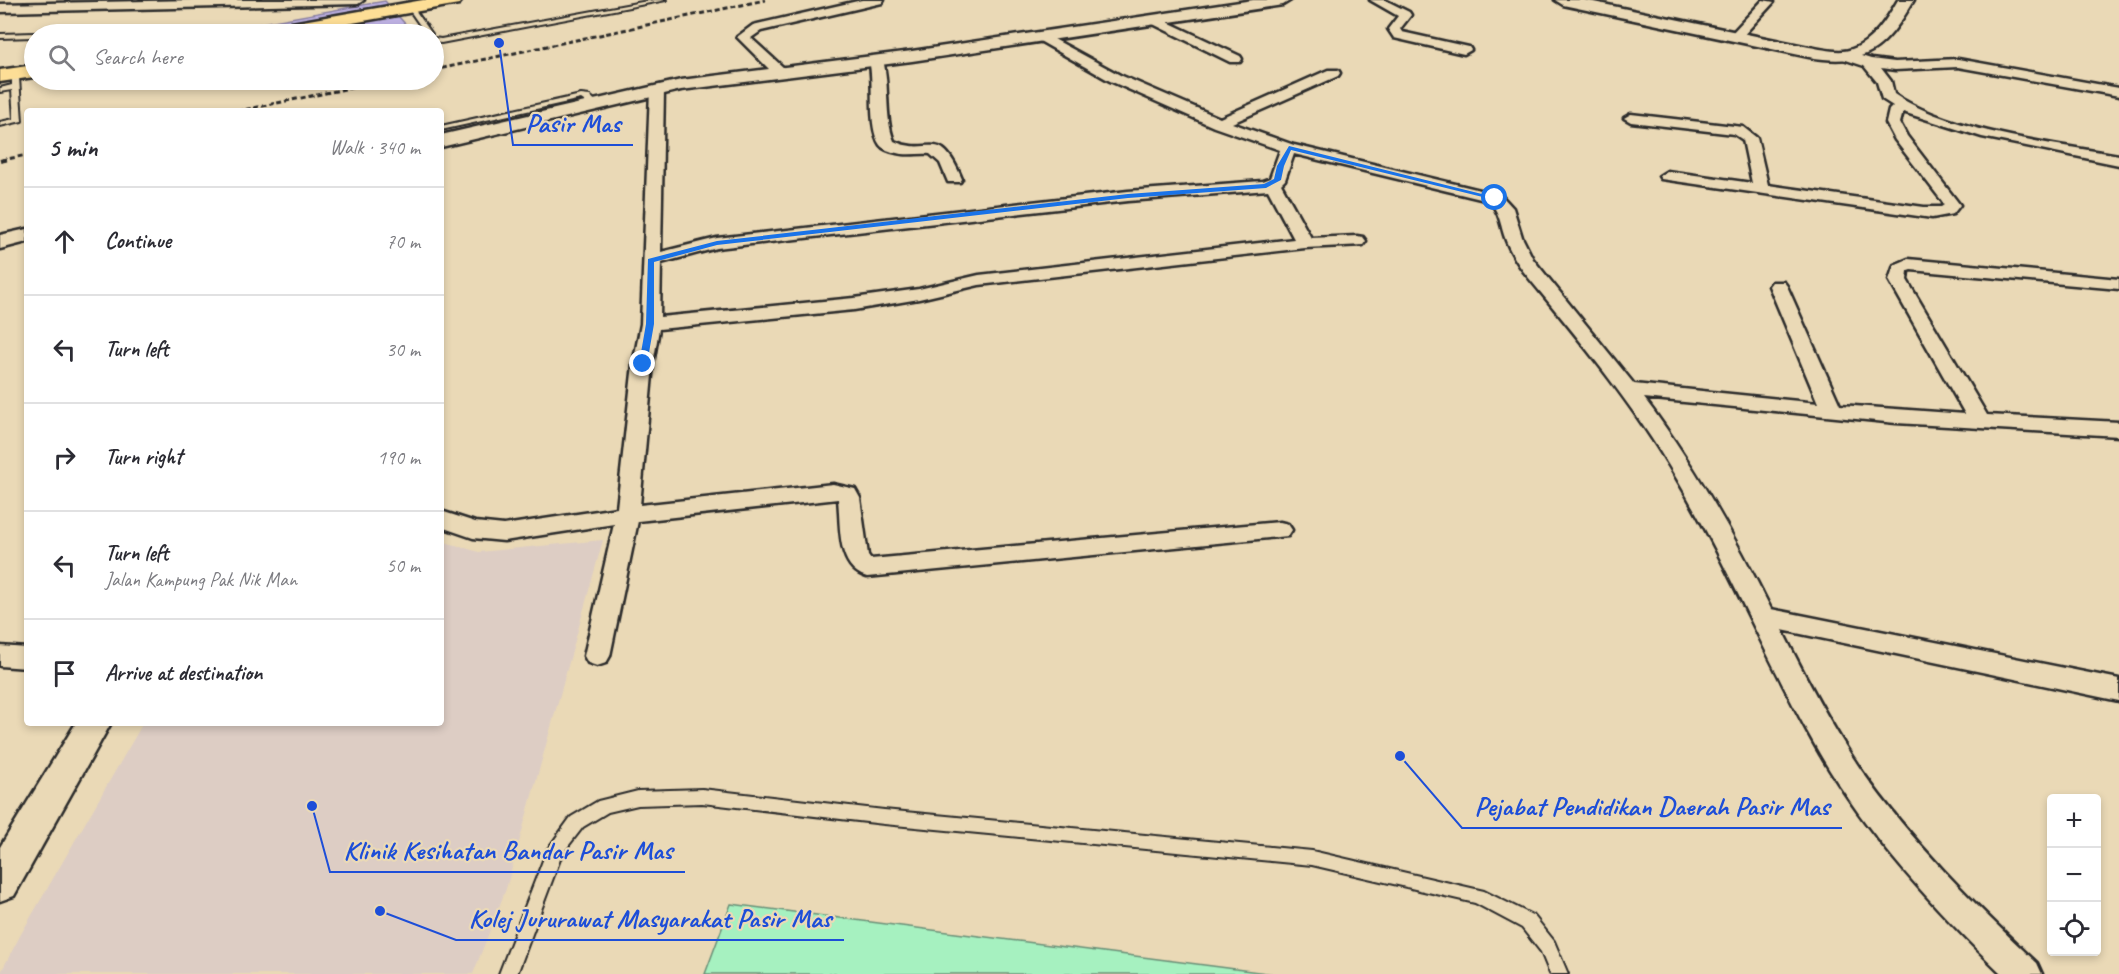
<!DOCTYPE html>
<meta charset="utf-8">
<style>
:root{--surface:#fff;--page:#f2f2f3;--text:#2b2b33;--muted:#7c7c81;--line:#e1e1e2}
body{margin:0;font-family:Caveat,sans-serif;background:var(--page);color:var(--text)}
.controls{position:absolute;right:18px;bottom:18px;display:grid;overflow:hidden;border-radius:6px;box-shadow:0 3px 9px #0003}
.controls button{width:54px;height:54px;display:grid;place-items:center;padding:0;border:0;border-bottom:2px solid var(--line);background:var(--surface);color:var(--text);font:30px sans-serif}
.stop{position:absolute;width:18px;height:18px;margin:-14px;border:4px solid #1a73e8;border-radius:50%;background:#fff}
.stop.end{background:#1a73e8;border-color:#fff;box-shadow:0 2px 6px #0008}
.list{margin:0;padding:0;list-style:none}
h2{display:flex;justify-content:space-between;align-items:center;height:78px;margin:0;padding:0 24px;font-size:26px}
h2 small{font-size:20px;font-weight:400;color:var(--muted)}
.list li{display:grid;grid-template-columns:39px 1fr auto;gap:18px;align-items:center;box-sizing:border-box;height:108px;padding:0 24px;border-top:2px solid var(--line)}
.list b{display:block;font-size:22px;white-space:nowrap}
.list p{margin:0;font-size:20px;white-space:nowrap;color:var(--muted)}
.list em{font-size:20px;font-style:normal;color:var(--muted)}
.icon{flex:none;width:33px;height:33px;fill:none;stroke:currentColor;stroke-width:2;stroke-linecap:round;stroke-linejoin:round}
.map{position:relative;flex:none;width:2119px;height:974px;overflow:hidden}
.search{position:absolute;background:var(--surface);box-shadow:0 3px 9px #0003;left:24px;top:24px;width:420px;height:66px;display:flex;align-items:center;gap:15px;box-sizing:border-box;padding:0 21px;border-radius:33px;color:var(--muted);font-size:22px}
.panel{position:absolute;background:var(--surface);box-shadow:0 3px 9px #0003;left:24px;top:108px;width:420px;height:618px;border-radius:6px}
.map>svg:first-child{display:block}
</style>
<div class="map">
<svg width="2119" height="974" viewBox="0 0 2119 974">
<rect width="100%" height="100%" fill="#ead9b6"/>
<filter id="ink" filterUnits="userSpaceOnUse"><feTurbulence type="fractalNoise" baseFrequency=".0167" numOctaves="2"/><feDisplacementMap in="SourceGraphic" scale="12" xChannelSelector="R" yChannelSelector="G"/><feConvolveMatrix kernelMatrix="1 2 1 2 8 2 1 2 1" color-interpolation-filters="sRGB"/></filter>
<g filter="url(#ink)">
<polygon fill="#ddcdc4" points="603,540 506,889 473,974 0,974 21,934 143,723 441,723 441,541 479,552"/>
<polygon fill="#a6f1c0" stroke="#688e76" stroke-width="1.5" points="731,904 1274,974 705,974"/>
<polygon fill="#bfb2e4" stroke="#867da0" stroke-width="1.5" points="385,1 414,34 263,34 257,24"/>
<g fill="none" stroke-linecap="round" stroke-linejoin="round">
<defs>
<g id="service">
<polygon points="653,0 666,0 441,43 434,42 434,38 441,39"/>
<polygon points="409,7 413,7 432,34 426,34 408,8"/>
<polygon points="138,31 140,32 140,34 57,34 60,32"/>
<polygon points="0,34 34,33 37,34 34,34 34,37 0,38"/>
<polygon points="12,76 19,78 22,121 0,126 0,122 14,119 12,90 0,92 0,88 12,85"/>
<polygon points="581,95 590,96 600,105 593,107 581,99 441,130 441,126"/>
<polygon points="702,789 884,810 1312,851 1484,891 1534,916 1554,941 1568,974 1550,974 1541,952 1522,928 1475,903 1312,865 884,824 702,803 638,805 608,812 583,827 562,854 517,974 499,974 547,850 571,817 598,801 638,791"/>
</g>
<g id="minor">
<polygon points="197,0 364,0 358,4 0,12 0,4"/>
<polygon points="862,0 884,0 882,3 761,31 751,38 784,68 786,71 784,74 774,74 737,37 753,25"/>
<polygon points="1370,0 1385,0 1409,12 1411,15 1400,29 1402,32 1469,47 1471,50 1464,54 1394,38 1388,29 1398,16"/>
<polygon points="1763,0 1774,2 1740,39 1732,39 1730,36 1732,33"/>
<polygon points="1155,16 1240,56 1242,59 1240,62 1230,62 1151,23 1149,20"/>
<path d="M1043,33L1120,75L1220,118L1328,70H1338L1340,73L1338,76L1232,123L1294,145L1501,195L1513,208L1522,237L1533,259L1634,384L1818,403L1769,286L1772,282H1784L1787,286L1840,405L1965,414L1889,280L1894,265L1908,259L2119,279V289L1911,270L1908,271L1907,280L1987,415L2119,422V436L1896,423L1644,398C1694,464 1734,535 1771,609L2119,679V701L1782,630C1806,678 1831,726 1861,770C1911,841 1973,903 2037,963L2042,974H2002C1934,908 1868,836 1820,754C1768,664 1730,568 1677,479C1634,405 1578,338 1524,272C1516,261 1508,248 1504,235C1500,222 1499,211 1489,201L1294,154L1285,180L1281,184L1311,238L1357,236L1363,237L1366,241L1363,245L1305,248L979,285L919,299L854,310L659,329L653,364L640,505L833,484L855,489L860,498L868,555L871,559L1280,522L1288,524L1292,530L1288,536L867,577C836,568 841,526 838,499L638,521L610,656L606,663L597,666L588,663L584,656L614,524L504,541L473,538L441,527V511L475,522L504,525L617,508L633,364L641,324L650,90L652,87H662L664,90L661,252L717,238L1128,191L1262,181L1270,178L1280,150L1214,127L1110,81L1038,40L1037,37L1038,34ZM1268,190L1294,239L979,275L919,289L854,298L660,317L661,263L717,248L1128,201Z"/>
<path d="M1845,51L1871,59L1895,62L1958,59L2119,88V96L1958,67L1895,70L1881,68L1891,81L1894,94C1948,131 2054,144 2119,155V165L1982,137L1903,112L1900,123L1907,136L1960,205L1953,214L1932,218L1661,179L1659,176L1667,171L1752,183L1743,140L1734,134L1631,122L1624,118L1631,114L1743,127L1757,138L1768,185L1924,207H1941L1944,205L1942,201L1895,140L1886,123L1889,110L1893,106L1882,99L1877,82L1864,66L1840,58L1838,55Z"/>
<path d="M876,56L883,60C890,87 884,115 894,141C930,158 939,124 962,179L960,182H948L940,163L930,154C919,153 908,156 897,153C891,152 883,149 880,145C867,126 875,84 869,60Z"/>
<polygon points="0,646 27,648 27,668 0,666"/>
</g>
<g id="tertiary">
<polygon points="1253,0 1291,0 1283,5 912,61 681,90 441,147 441,135 681,80 912,51"/>
<path d="M1555,0H1584L1809,47C1822,49 1840,54 1852,49C1873,42 1888,17 1898,0H1914C1885,49 1867,67 1809,57L1563,5Z"/>
<polygon points="27,229 27,242 0,249 0,235"/>
<polygon points="76,723 111,723 14,896 0,901 0,847"/>
</g>
<g id="trunk">
<polygon points="423,0 462,0 459,4 453,5 291,34 254,34 256,30 263,28"/>
<polygon points="34,65 34,77 0,82 0,70"/>
</g>
</defs>
<use href="#service" stroke="#2b2b2b" stroke-width="4"/>
<use href="#minor" stroke="#2b2b2b" stroke-width="5"/>
<use href="#tertiary" stroke="#2b2b2b" stroke-width="5"/>
<use href="#trunk" stroke="#2b2b2b" stroke-width="5"/>
<use href="#service" fill="#ead9b6" fill-rule="evenodd"/>
<use href="#minor" fill="#ead9b6" fill-rule="evenodd"/>
<use href="#tertiary" fill="#ead9b6" fill-rule="evenodd"/>
<use href="#trunk" fill="#fdde96" fill-rule="evenodd"/>
<g stroke="#2b2b2b" stroke-width="3" stroke-dasharray="5 3" stroke-linecap="butt">
<polyline points="434,70 765,0"/>
<polyline points="238,111 389,80"/>
<polyline points="2,160 27,155"/>
</g>
<polyline stroke="#2b2b2b" stroke-width="4" stroke-dasharray="7 4" stroke-linecap="butt" points="0,161 9,159"/>
</g>
</g>
<polygon fill="#1a73e8" points="1289,146 1498,198 1495,200 1291,150 1284,166 1281,180 1266,188 1128,198 717,245 654,262 654,324 647,364 643,366 639,364 646,324 648,259 717,241 1128,194 1264,184 1274,179 1277,166"/>
<path fill="none" stroke="#1d4ed8" stroke-width="2" d="M499 43L513 145H633M1400 756L1462 828H1842M312 806L330 872H685M380 911L456 940H844"/>
<g fill="#1d4ed8" stroke="#ead9b6" stroke-width="2">
<circle cx="499" cy="43" r="6"/>
<circle cx="1400" cy="756" r="6"/>
<circle cx="312" cy="806" r="6"/>
<circle cx="380" cy="911" r="6"/>
</g>
<g font-size="27" text-anchor="middle" font-weight="bold" fill="#1d4ed8" stroke="#ead9b6" stroke-width="4.5" stroke-linejoin="round" paint-order="stroke">
<text x="573" y="132">Pasir Mas</text>
<text x="1652" y="815">Pejabat Pendidikan Daerah Pasir Mas</text>
<text x="508" y="859">Klinik Kesihatan Bandar Pasir Mas</text>
<text x="650" y="927">Kolej Jururawat Masyarakat Pasir Mas</text>
</g>
</svg>
<div class="controls">
<button>+</button>
<button>−</button>
<button><svg class="icon" aria-label="locate" viewBox="0 0 24 24"><circle cx="12" cy="12" r="6"/><path d="M12 2v4M12 18v4M2 12h4M18 12h4"/></svg></button>
</div>
<div class="stop" style="left:1495px;top:198px"></div>
<div class="stop end" style="left:643px;top:364px"></div>
<div class="search"><svg class="icon" aria-label="search" viewBox="0 0 24 24"><circle cx="10" cy="10" r="6"/><path d="M15 15l6 6"/></svg>Search here</div>
<section class="panel">
<h2>5 min<small>Walk · 340 m</small></h2>
<ul class="list">
<li><svg class="icon" aria-label="ahead" viewBox="0 0 24 24"><path d="M12 20V5M6 11l6-6 6 6"/></svg><div><b>Continue</b></div><em>70 m</em></li>
<li><svg class="icon" aria-label="left" viewBox="0 0 24 24"><path d="M17 20v-9H6M10 6l-5 5 5 5"/></svg><div><b>Turn left</b></div><em>30 m</em></li>
<li><svg class="icon" aria-label="right" viewBox="0 0 24 24"><path d="M7 20v-9h11M14 6l5 5-5 5"/></svg><div><b>Turn right</b></div><em>190 m</em></li>
<li><svg class="icon" aria-label="left" viewBox="0 0 24 24"><path d="M17 20v-9H6M10 6l-5 5 5 5"/></svg><div><b>Turn left</b><p>Jalan Kampung Pak Nik Man</p></div><em>50 m</em></li>
<li><svg class="icon" aria-label="arrive" viewBox="0 0 24 24"><path d="M6 21V4h12l-3 4 3 4H6"/></svg><div><b>Arrive at destination</b></div></li>
</ul>
</section>
</div>
